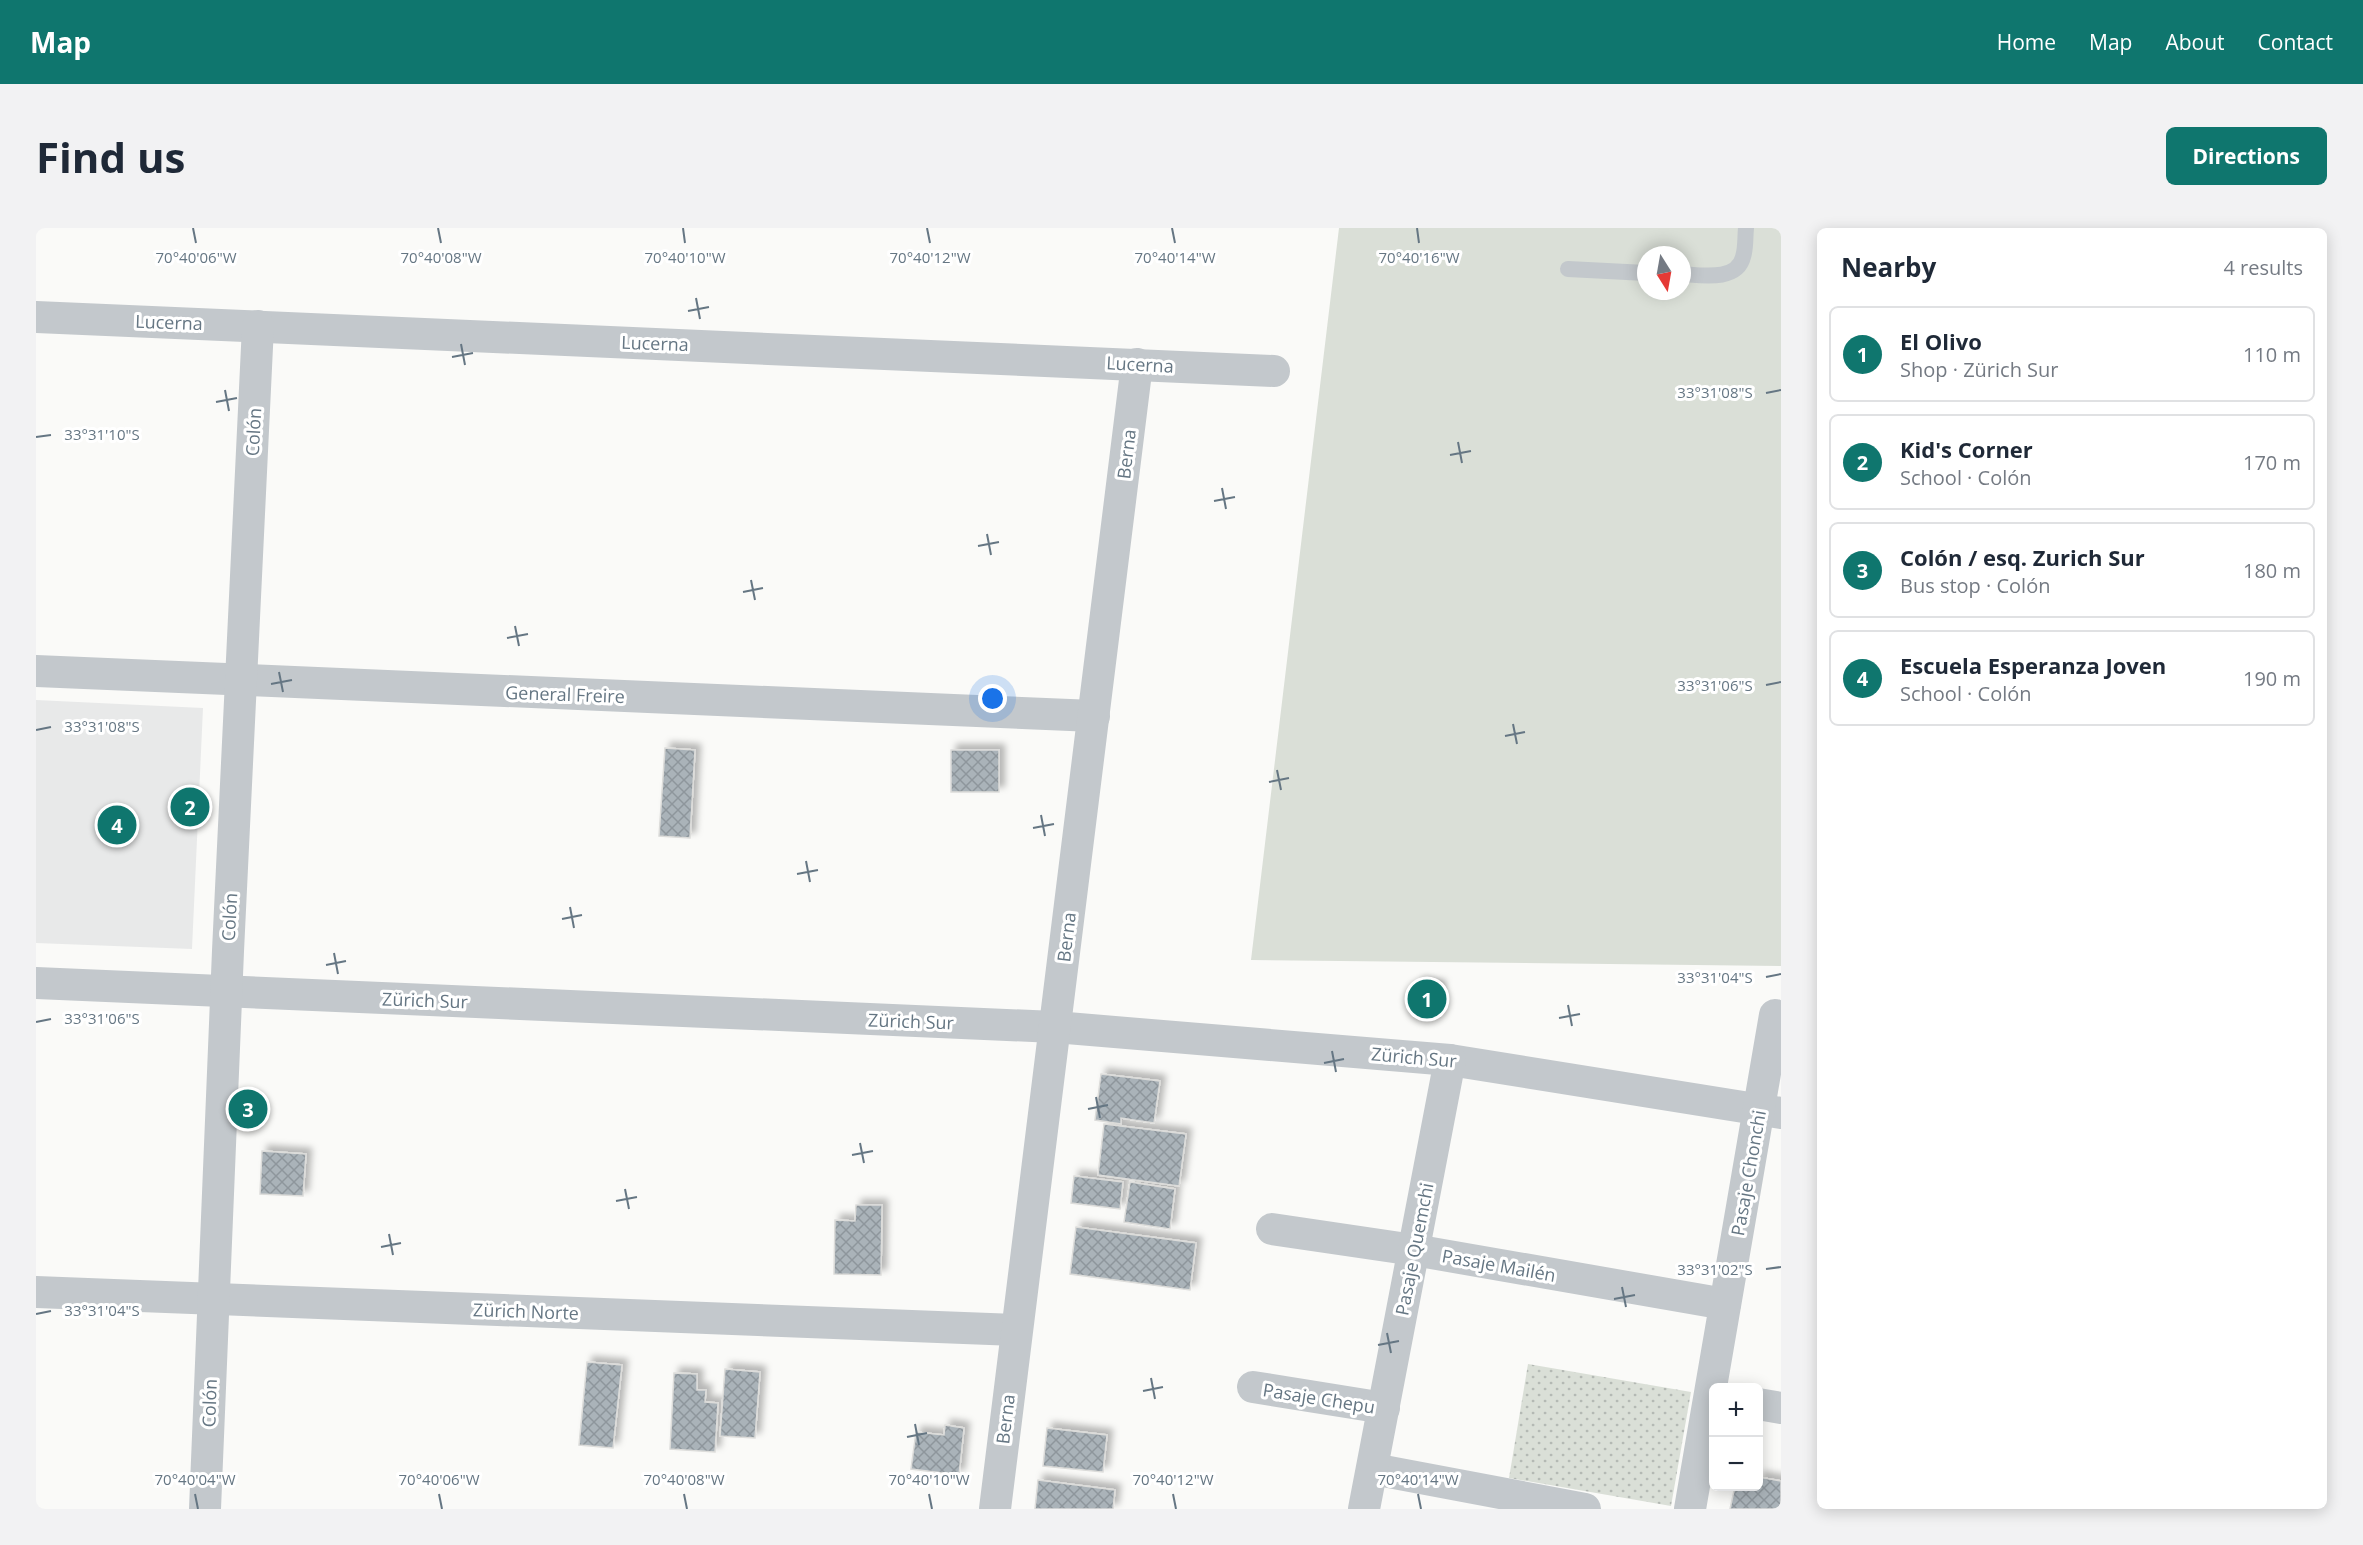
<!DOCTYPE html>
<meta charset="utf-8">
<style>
:root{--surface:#fff;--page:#f2f2f3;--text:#1f2937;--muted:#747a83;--line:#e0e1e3;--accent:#0f766e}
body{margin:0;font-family:"Open Sans",sans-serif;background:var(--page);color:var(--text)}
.controls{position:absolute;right:18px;bottom:18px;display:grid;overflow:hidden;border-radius:9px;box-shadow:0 3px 15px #0003}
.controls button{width:54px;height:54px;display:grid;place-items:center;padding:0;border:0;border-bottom:2px solid var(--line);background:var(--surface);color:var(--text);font:30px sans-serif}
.compass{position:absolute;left:1601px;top:18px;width:54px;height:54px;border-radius:50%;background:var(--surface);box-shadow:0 3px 15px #0003;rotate:169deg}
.you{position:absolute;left:957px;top:471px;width:21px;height:21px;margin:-15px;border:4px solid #fff;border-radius:50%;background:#1a73e8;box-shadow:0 0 0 9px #1a73e833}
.badge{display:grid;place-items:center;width:39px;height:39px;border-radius:50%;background:var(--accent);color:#fff;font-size:20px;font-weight:700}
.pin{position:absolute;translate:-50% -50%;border:3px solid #fff;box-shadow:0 2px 6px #0006}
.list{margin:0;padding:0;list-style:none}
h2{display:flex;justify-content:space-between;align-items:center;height:78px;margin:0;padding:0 24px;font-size:26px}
h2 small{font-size:20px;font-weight:400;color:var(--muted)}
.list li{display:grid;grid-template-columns:39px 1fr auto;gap:18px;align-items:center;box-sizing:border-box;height:96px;margin:0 12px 12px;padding:0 12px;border:2px solid var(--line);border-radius:9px}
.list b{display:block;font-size:22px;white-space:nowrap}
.list p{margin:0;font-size:20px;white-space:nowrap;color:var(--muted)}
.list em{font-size:20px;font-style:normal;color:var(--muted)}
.map{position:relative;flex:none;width:1745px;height:1281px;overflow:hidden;border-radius:9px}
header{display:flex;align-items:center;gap:36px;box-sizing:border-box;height:84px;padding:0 30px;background:var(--accent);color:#fff}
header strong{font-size:28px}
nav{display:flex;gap:33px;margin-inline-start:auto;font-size:21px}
.intro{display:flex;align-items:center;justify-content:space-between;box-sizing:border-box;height:144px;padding:0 36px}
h1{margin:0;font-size:42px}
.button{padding:15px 27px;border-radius:9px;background:var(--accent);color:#fff;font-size:21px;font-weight:700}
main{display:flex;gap:36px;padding:0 36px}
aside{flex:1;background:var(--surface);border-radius:9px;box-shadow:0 3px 15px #0003}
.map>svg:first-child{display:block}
</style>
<header>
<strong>Map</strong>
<nav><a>Home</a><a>Map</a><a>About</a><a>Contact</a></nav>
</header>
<div class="intro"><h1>Find us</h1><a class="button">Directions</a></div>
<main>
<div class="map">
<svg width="1745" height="1281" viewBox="0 0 1745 1281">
<defs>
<pattern id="grass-dots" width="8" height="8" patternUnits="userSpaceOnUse" patternTransform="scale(1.5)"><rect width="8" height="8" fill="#dadfd7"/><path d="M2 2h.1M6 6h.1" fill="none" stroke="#b4b9b4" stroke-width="1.8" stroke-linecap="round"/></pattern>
<pattern id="building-cross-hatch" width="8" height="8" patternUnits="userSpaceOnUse" patternTransform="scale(1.5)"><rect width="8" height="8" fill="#aab3b9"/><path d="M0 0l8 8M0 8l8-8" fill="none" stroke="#8e969c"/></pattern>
<filter id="shadow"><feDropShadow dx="5.5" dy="-5.5" stdDeviation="3" flood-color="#0004"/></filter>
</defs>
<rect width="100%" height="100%" fill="#fafaf8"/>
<polygon fill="#e8e9e9" points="0,472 167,480 156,721 0,715"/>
<polygon fill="url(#grass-dots)" points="1492,1136 1655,1164 1635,1278 1473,1250"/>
<path fill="#dadfd7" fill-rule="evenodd" d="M1303,0H1745V738L1215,732ZM1610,27H1646V63H1610Z"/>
<g fill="url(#building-cross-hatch)" stroke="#dcdcda" stroke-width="1.5" filter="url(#shadow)">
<polygon points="629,520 659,522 654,610 623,608"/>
<rect x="915" y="522" width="48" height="42"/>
<polygon points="1382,755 1404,758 1400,788 1379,785"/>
<polygon points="1065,846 1124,853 1118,895 1085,890 1085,896 1059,892"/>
<polygon points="1068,896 1150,906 1143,958 1062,947"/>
<polygon points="226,923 270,926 267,968 224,966"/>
<polygon points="1038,948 1087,954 1084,981 1035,975"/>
<polygon points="1094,954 1139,961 1134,1001 1088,994"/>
<polygon points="820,977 846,977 845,1047 798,1046 799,992 819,993"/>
<polygon points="1040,999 1160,1015 1154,1062 1034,1046"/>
<polygon points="551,1134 586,1137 577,1220 543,1217"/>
<polygon points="689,1141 724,1144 719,1210 684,1208"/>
<polygon points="638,1145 661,1146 661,1162 670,1162 669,1174 682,1175 679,1224 634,1221"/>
<polygon points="909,1197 928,1200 923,1247 875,1241 880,1204 908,1207"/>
<polygon points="1011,1200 1071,1207 1067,1244 1007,1238"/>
<polygon points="1722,1249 1745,1253 1745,1281 1694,1281 1699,1258 1722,1258"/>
<polygon points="1002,1252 1079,1262 1077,1281 999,1281"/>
</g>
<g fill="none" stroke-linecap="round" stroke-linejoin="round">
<g stroke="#c3c8cc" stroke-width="16">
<polyline points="1532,41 1610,45"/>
<path d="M1646,46C1664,47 1701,54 1707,29C1710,20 1709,9 1710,0"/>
</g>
<g stroke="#c3c8cc" stroke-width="32">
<polyline points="0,89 1238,143"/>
<polyline points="0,443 1058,488"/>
<polyline points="0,755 1019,799 1414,832 1745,885"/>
<polyline points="1236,1001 1378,1022 1689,1076"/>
<polyline points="0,1064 980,1102"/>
<polyline points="1217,1159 1348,1180"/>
<polyline points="1722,1176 1745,1180"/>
<polyline points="1337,1241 1549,1281"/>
<polyline points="169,1281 192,723 222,98"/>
<polyline points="959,1281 1101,136"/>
<polyline points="1328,1281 1414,832"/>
<polyline points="1654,1281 1739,787"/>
</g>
</g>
<path fill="none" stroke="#657683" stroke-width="2" d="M157,0L160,15M402,0L405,15M647,0L649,15M891,0L894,15M1136,0L1139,15M1381,0L1383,15M660,70L664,91M652,83L673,79M425,116L429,137M416,129L437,125M189,162L193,183M1730,165L1745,162M180,174L201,170M0,209L15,207M1422,214L1426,235M1414,227L1435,223M1186,260L1190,281M1178,273L1199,269M951,306L955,327M942,318L963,314M715,352L719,372M707,364L727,360M479,398L483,418M471,410L492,406M243,444L247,464M235,456L256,452M1730,457L1745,454M1477,496L1481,516M0,502L15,499M1469,508L1489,504M1241,542L1245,562M1233,554L1253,550M1005,587L1009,608M997,600L1018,596M770,633L774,654M761,646L782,642M534,679L538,700M526,691L546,687M298,725L302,746M290,737L310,733M1730,749L1745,746M1532,777L1536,798M1523,790L1544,786M0,794L15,791M1296,823L1300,844M1288,835L1308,831M1060,869L1064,890M1052,881L1072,877M824,915L828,935M816,927L837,923M589,961L593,981M580,973L601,969M353,1006L357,1027M345,1019L365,1015M1730,1041L1745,1039M1586,1059L1590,1079M1578,1071L1599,1067M0,1086L15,1083M1351,1105L1355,1125M1342,1117L1363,1113M1115,1150L1119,1171M1107,1163L1127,1159M879,1196L883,1217M871,1209L891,1205M159,1266L162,1281M403,1266L406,1281M648,1266L651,1281M893,1266L896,1281M1137,1266L1140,1281M1382,1266L1385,1281"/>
<g text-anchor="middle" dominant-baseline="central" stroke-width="6" stroke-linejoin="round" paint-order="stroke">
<g font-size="18" fill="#657683" stroke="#fff">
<text transform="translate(133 94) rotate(2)">Lucerna</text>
<text transform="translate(619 115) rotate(2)">Lucerna</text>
<text transform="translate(1104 136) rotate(3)">Lucerna</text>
<text transform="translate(217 204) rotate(-87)">Colón</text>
<text transform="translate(1090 226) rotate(-83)">Berna</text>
<text transform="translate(529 466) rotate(2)">General Freire</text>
<text transform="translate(193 689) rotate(-87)">Colón</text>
<text transform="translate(1030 709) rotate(-83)">Berna</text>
<text transform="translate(389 772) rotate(2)">Zürich Sur</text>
<text transform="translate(875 793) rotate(2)">Zürich Sur</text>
<text transform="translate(1378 829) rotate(5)">Zürich Sur</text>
<text transform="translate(1712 945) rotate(-80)">Pasaje Chonchi</text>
<text transform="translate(1378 1021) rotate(-79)">Pasaje Quemchi</text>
<text transform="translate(1463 1037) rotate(10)">Pasaje Mailén</text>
<text transform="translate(490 1083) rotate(2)">Zürich Norte</text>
<text transform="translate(1283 1170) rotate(9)">Pasaje Chepu</text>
<text transform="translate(173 1175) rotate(-88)">Colón</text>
<text transform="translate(969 1191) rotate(-83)">Berna</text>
</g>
</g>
<g font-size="15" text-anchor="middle" fill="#657683" stroke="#fff" stroke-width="6" stroke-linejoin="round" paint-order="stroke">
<text x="160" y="35">70°40'06"W</text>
<text x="405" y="35">70°40'08"W</text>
<text x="649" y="35">70°40'10"W</text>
<text x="894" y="35">70°40'12"W</text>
<text x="1139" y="35">70°40'14"W</text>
<text x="1383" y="35">70°40'16"W</text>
<text x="1679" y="170">33°31'08"S</text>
<text x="66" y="212">33°31'10"S</text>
<text x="1679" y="463">33°31'06"S</text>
<text x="66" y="504">33°31'08"S</text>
<text x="1679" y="755">33°31'04"S</text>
<text x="66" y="796">33°31'06"S</text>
<text x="1679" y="1047">33°31'02"S</text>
<text x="66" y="1088">33°31'04"S</text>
<text x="159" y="1257">70°40'04"W</text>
<text x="403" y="1257">70°40'06"W</text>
<text x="648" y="1257">70°40'08"W</text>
<text x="893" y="1257">70°40'10"W</text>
<text x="1137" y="1257">70°40'12"W</text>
<text x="1382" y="1257">70°40'14"W</text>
</g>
</svg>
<div class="controls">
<button>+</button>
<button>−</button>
</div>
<svg class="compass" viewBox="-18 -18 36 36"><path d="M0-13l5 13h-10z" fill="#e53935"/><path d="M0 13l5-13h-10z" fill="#747a83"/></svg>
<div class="you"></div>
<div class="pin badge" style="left:1391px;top:771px">1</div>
<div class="pin badge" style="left:154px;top:579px">2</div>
<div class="pin badge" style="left:212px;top:881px">3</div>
<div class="pin badge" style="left:81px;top:597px">4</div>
</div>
<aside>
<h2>Nearby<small>4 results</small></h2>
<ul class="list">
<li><span class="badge">1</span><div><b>El Olivo</b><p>Shop · Zürich Sur</p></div><em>110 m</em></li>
<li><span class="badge">2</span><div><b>Kid's Corner</b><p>School · Colón</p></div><em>170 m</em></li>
<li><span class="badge">3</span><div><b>Colón / esq. Zurich Sur</b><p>Bus stop · Colón</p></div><em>180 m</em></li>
<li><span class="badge">4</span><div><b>Escuela Esperanza Joven</b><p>School · Colón</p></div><em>190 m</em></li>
</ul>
</aside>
</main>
